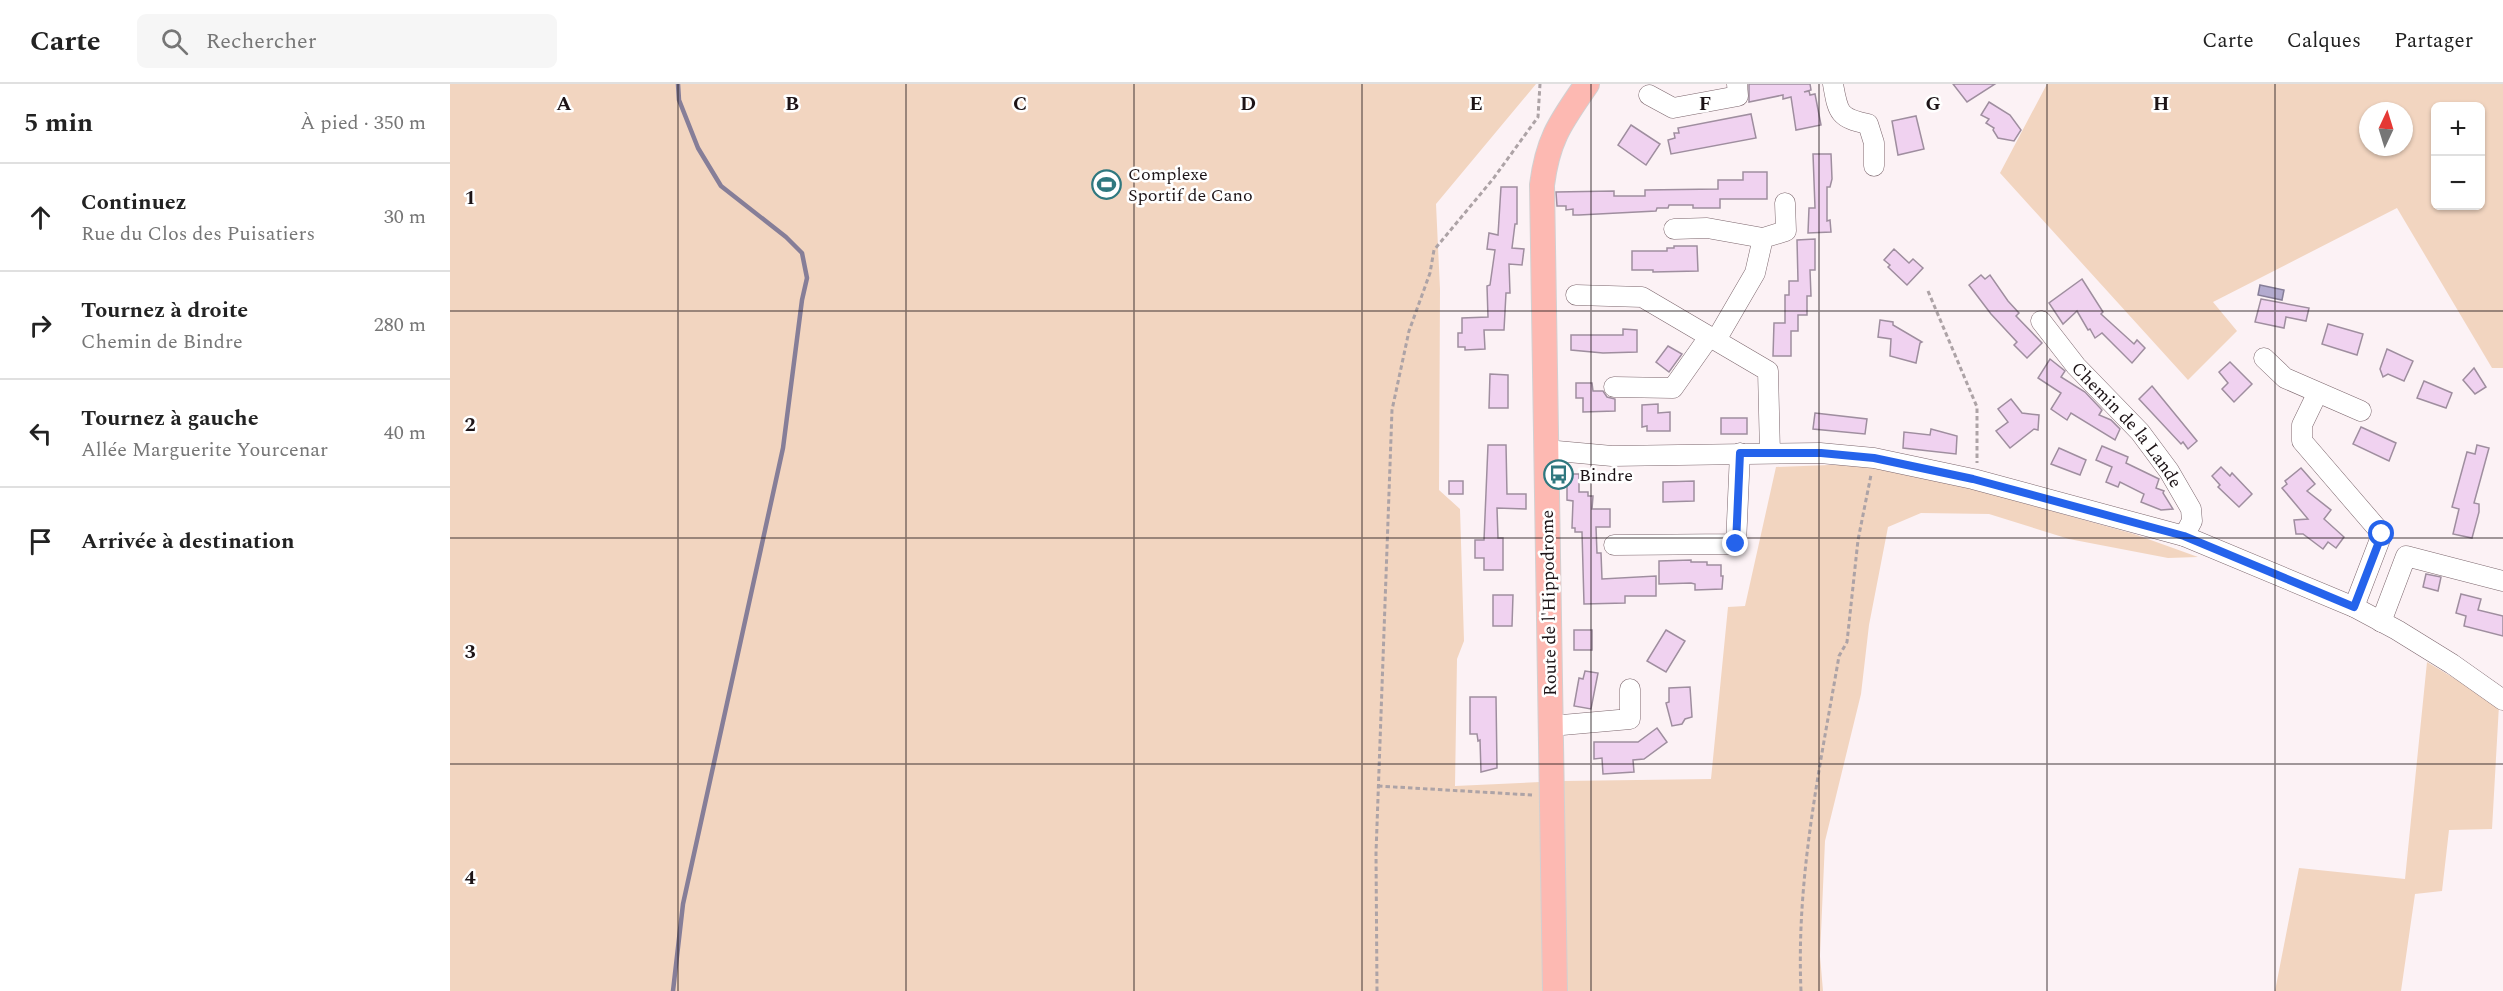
<!DOCTYPE html>
<html lang="fr">
<meta charset="utf-8">
<style>
:root{--surface:#fff;--page:#f6f6f6;--text:#222;--muted:#767676;--line:#e0e0e0}
body{margin:0;font-family:Spectral,serif;background:var(--page);color:var(--text)}
.controls{position:absolute;right:18px;top:18px;display:grid;overflow:hidden;border-radius:9px;box-shadow:0 2px 4px #0004}
.controls button{width:54px;height:54px;display:grid;place-items:center;padding:0;border:0;border-bottom:2px solid var(--line);background:var(--surface);color:var(--text);font:30px sans-serif}
.compass{position:absolute;left:1909px;top:18px;width:54px;height:54px;border-radius:50%;background:var(--surface);box-shadow:0 2px 4px #0004;rotate:4deg}
.stop{position:absolute;width:18px;height:18px;margin:-14px;border:4px solid #2563eb;border-radius:50%;background:#fff}
.stop.end{background:#2563eb;border-color:#fff;box-shadow:0 2px 6px #0008}
.list{margin:0;padding:0;list-style:none}
h2{display:flex;justify-content:space-between;align-items:center;height:78px;margin:0;padding:0 24px;font-size:26px}
h2 small{font-size:20px;font-weight:400;color:var(--muted)}
.list li{display:grid;grid-template-columns:39px 1fr auto;gap:18px;align-items:center;box-sizing:border-box;height:108px;padding:0 24px;border-top:2px solid var(--line)}
.list b{display:block;font-size:22px;white-space:nowrap}
.list p{margin:0;font-size:20px;white-space:nowrap;color:var(--muted)}
.list em{font-size:20px;font-style:normal;color:var(--muted)}
.icon{flex:none;width:33px;height:33px;fill:none;stroke:currentColor;stroke-width:2;stroke-linecap:round;stroke-linejoin:round}
.map{position:relative;flex:none;width:2053px;height:907px;overflow:hidden}
header{display:flex;align-items:center;gap:36px;box-sizing:border-box;height:84px;padding:0 30px;background:var(--surface);border-bottom:2px solid var(--line)}
header strong{font-size:28px}
nav{display:flex;gap:33px;margin-inline-start:auto;font-size:21px}
.search{width:420px;height:54px;background:var(--page);display:flex;align-items:center;gap:15px;box-sizing:border-box;padding:0 21px;border-radius:9px;color:var(--muted);font-size:22px}
main{display:flex}
aside{flex:1;background:var(--surface)}
.map>svg:first-child{display:block}
</style>
<header>
<strong>Carte</strong>
<div class="search"><svg class="icon" aria-label="search" viewBox="0 0 24 24"><circle cx="10" cy="10" r="6"/><path d="M15 15l6 6"/></svg>Rechercher</div>
<nav><a>Carte</a><a>Calques</a><a>Partager</a></nav>
</header>
<main>
<aside>
<h2>5 min<small>À pied · 350 m</small></h2>
<ul class="list">
<li><svg class="icon" aria-label="ahead" viewBox="0 0 24 24"><path d="M12 20V5M6 11l6-6 6 6"/></svg><div><b>Continuez</b><p>Rue du Clos des Puisatiers</p></div><em>30 m</em></li>
<li><svg class="icon" aria-label="right" viewBox="0 0 24 24"><path d="M7 20v-9h11M14 6l5 5-5 5"/></svg><div><b>Tournez à droite</b><p>Chemin de Bindre</p></div><em>280 m</em></li>
<li><svg class="icon" aria-label="left" viewBox="0 0 24 24"><path d="M17 20v-9H6M10 6l-5 5 5 5"/></svg><div><b>Tournez à gauche</b><p>Allée Marguerite Yourcenar</p></div><em>40 m</em></li>
<li><svg class="icon" aria-label="arrive" viewBox="0 0 24 24"><path d="M6 21V4h12l-3 4 3 4H6"/></svg><div><b>Arrivée à destination</b></div></li>
</ul>
</aside>
<div class="map">
<svg width="2053" height="907" viewBox="0 0 2053 907">
<rect width="100%" height="100%" fill="#fcf2f5"/>
<g fill="#f2d5c0" fill-rule="evenodd">
<polygon points="0,0 1086,0 986,120 990,205 989,406 1010,425 1014,557 1007,575 1005,702 1113,697 1261,695 1278,523 1295,522 1326,383 1405,380 1527,406 1684,450 1748,473 1718,474 1619,455 1539,430 1471,429 1438,443 1419,541 1411,610 1375,757 1370,872 1373,907 0,907"/>
<path d="M1597,0H2053V284H2042L1947,124L1763,218L1787,247L1738,296L1550,89ZM1986,22H2030V122H1986ZM1918,27H1954V63H1918Z"/>
<polygon points="1977,578 2049,621 2042,745 1999,746 1992,807 1965,810 1951,907 1825,907 1849,784 1955,795"/>
</g>
<polygon fill="#b3abcf" stroke="#867e98" stroke-width="1.5" points="1810,201 1834,206 1832,216 1808,211"/>
<g fill="none" stroke-linecap="round" stroke-linejoin="round">
<polyline stroke="#867e98" stroke-width="4.5" points="223,907 233,820 333,364 352,216 357,194 352,169 336,153 271,102 248,64 229,16 228,0"/>
</g>
<g fill="#f0d2f0" stroke="#9f8e9f" stroke-width="1.5">
<polygon points="1299,0 1360,0 1361,6 1354,8 1359,7 1360,11 1365,10 1371,41 1346,46 1341,13 1333,15 1333,11 1299,18"/>
<polygon points="1503,0 1545,0 1517,18"/>
<polygon points="1539,18 1560,31 1571,46 1564,57 1548,54 1543,46 1544,44 1536,39 1539,35 1531,31"/>
<polygon points="1301,30 1306,54 1221,70 1218,56 1225,54 1224,49 1229,49 1228,44"/>
<polygon points="1466,32 1474,65 1448,71 1442,37"/>
<polygon points="1181,41 1210,60 1196,81 1168,61"/>
<polygon points="1363,70 1381,70 1382,95 1380,103 1377,103 1377,137 1380,136 1381,148 1358,149 1359,124 1365,124"/>
<polygon points="1293,88 1317,88 1317,115 1270,115 1270,124 1243,124 1243,121 1219,121 1218,124 1207,124 1206,127 1129,131 1123,131 1123,125 1116,126 1116,122 1107,122 1106,108 1164,107 1164,112 1195,112 1195,106 1268,105 1268,96 1293,96"/>
<polygon points="1051,103 1067,103 1067,140 1065,140 1062,164 1074,165 1072,181 1059,180 1060,209 1056,209 1054,246 1034,246 1035,265 1015,266 1015,263 1008,263 1008,249 1012,249 1012,234 1038,233 1037,202 1040,201 1045,166 1037,165 1039,149 1048,151"/>
<polygon points="1365,155 1365,186 1360,186 1361,212 1357,212 1357,231 1348,231 1348,247 1341,247 1341,272 1323,272 1324,239 1335,239 1335,211 1339,211 1339,197 1348,197 1347,156"/>
<polygon points="1224,162 1247,162 1248,187 1203,188 1203,186 1182,186 1182,167 1217,167 1217,164 1224,164"/>
<polygon points="1444,165 1459,179 1463,175 1473,184 1457,201 1438,183 1440,181 1434,176"/>
<polygon points="1531,191 1535,195 1540,191 1558,217 1569,229 1566,232 1592,259 1577,274 1564,261 1567,258 1541,230 1519,201"/>
<polygon points="1632,195 1653,228 1651,230 1684,260 1687,256 1695,264 1682,279 1652,249 1645,254 1640,245 1638,246 1627,227 1613,240 1599,219"/>
<polygon points="1811,215 1859,224 1856,237 1836,233 1834,244 1805,238"/>
<polygon points="1430,236 1443,238 1443,241 1472,258 1470,259 1466,279 1440,272 1441,255 1428,253"/>
<polygon points="1878,240 1913,250 1907,271 1872,260"/>
<polygon points="1173,245 1187,246 1187,268 1153,269 1121,266 1121,251 1173,251"/>
<polygon points="1218,262 1232,270 1219,288 1206,278"/>
<polygon points="1937,265 1963,277 1954,297 1938,290 1933,293 1930,285"/>
<polygon points="1600,275 1615,287 1611,293 1635,308 1652,326 1649,331 1661,336 1670,345 1665,356 1621,329 1617,336 1601,325 1611,309 1588,294"/>
<polygon points="1780,278 1802,300 1784,318 1772,305 1778,299 1769,288"/>
<polygon points="2024,284 2036,303 2025,310 2013,296"/>
<polygon points="1040,290 1058,291 1058,324 1039,324"/>
<polygon points="1974,297 2002,309 1996,324 1967,314"/>
<polygon points="1126,299 1142,299 1143,307 1153,307 1157,313 1165,315 1165,327 1133,328 1133,314 1126,314"/>
<polygon points="1702,302 1747,357 1738,365 1733,358 1731,360 1689,315"/>
<polygon points="1561,315 1572,329 1589,331 1588,346 1584,345 1560,364 1546,347 1558,338 1548,325"/>
<polygon points="1208,320 1208,329 1220,328 1220,347 1197,347 1197,342 1192,343 1192,321"/>
<polygon points="1365,329 1417,335 1415,350 1363,345"/>
<rect x="1271" y="334" width="26" height="16"/>
<polygon points="1911,343 1946,359 1939,377 1903,360"/>
<polygon points="1481,345 1507,352 1506,370 1453,364 1454,348 1480,351"/>
<polygon points="1038,361 1056,361 1057,410 1076,410 1076,425 1047,424 1048,454 1053,454 1053,486 1034,486 1034,474 1025,474 1025,456 1034,456"/>
<polygon points="2027,361 2039,364 2024,419 2029,420 2029,428 2022,454 2003,450 2009,425 2002,423 2017,368 2025,370"/>
<polygon points="1652,362 1678,373 1676,379 1709,395 1706,404 1714,407 1713,409 1723,425 1711,426 1691,418 1694,410 1670,398 1668,403 1656,398 1662,383 1646,376"/>
<polygon points="1609,364 1636,376 1630,391 1601,380"/>
<polygon points="1771,383 1780,392 1782,389 1802,410 1789,423 1768,403 1770,401 1762,392"/>
<polygon points="1851,384 1865,400 1857,407 1881,426 1874,435 1894,453 1886,464 1878,458 1873,465 1853,450 1846,450 1844,436 1858,435 1832,404 1837,400 1835,397"/>
<polygon points="1117,390 1129,390 1129,408 1138,408 1138,412 1143,412 1142,425 1160,425 1160,443 1146,443 1147,469 1151,469 1152,495 1206,492 1206,512 1175,512 1175,519 1134,520 1132,448 1125,448 1125,444 1122,444 1123,417 1117,416"/>
<rect x="999" y="397" width="14" height="13"/>
<polygon points="1244,397 1244,417 1213,418 1213,398"/>
<polygon points="1241,476 1241,478 1257,478 1257,481 1271,481 1271,492 1273,492 1272,505 1245,506 1245,500 1241,499 1209,500 1209,477"/>
<polygon points="1976,490 1991,493 1988,507 1973,503"/>
<polygon points="2011,510 2031,515 2028,526 2053,532 2053,552 2014,542 2016,532 2006,529"/>
<polygon points="1043,511 1063,511 1062,542 1043,542"/>
<rect x="1124" y="546" width="18" height="20"/>
<polygon points="1216,546 1235,557 1216,588 1197,577"/>
<polygon points="1135,587 1148,589 1141,625 1124,622 1129,594 1133,595"/>
<polygon points="1240,603 1242,633 1235,635 1232,640 1222,642 1216,619 1219,618 1219,604"/>
<polygon points="1020,613 1046,613 1047,684 1031,688 1030,656 1028,657 1027,650 1020,650"/>
<polygon points="1207,644 1217,658 1194,675 1183,676 1184,688 1153,690 1152,674 1144,675 1144,658 1188,658"/>
</g>
<g fill="none" stroke-linecap="round" stroke-linejoin="round">
<defs>
<g id="minor">
<path d="M1383,0C1388,28 1388,34 1418,40L1424,59V82"/>
<polyline points="1199,11 1223,24 1288,12 1287,0"/>
<polyline points="1224,145 1257,144 1313,154"/>
<polyline points="1126,211 1192,213 1318,287 1320,369"/>
<path id="s1" d="M1591,237L1626,282L1690,348L1719,387L1741,425L1742,437L1734,452"/>
<polyline points="1266,256 1305,189 1313,154 1336,147 1335,119"/>
<polyline points="1814,274 1835,294 1911,327"/>
<polyline points="1164,303 1223,304 1259,253"/>
<polyline points="1867,310 1852,341 1852,357 1932,450 1904,523"/>
<polyline points="1096,366 1162,372 1370,369 1424,374 1523,395 1734,452 1904,523 1947,546 2002,580 2053,616"/>
<polyline points="1164,461 1286,460 1290,369"/>
<polyline points="1931,538 1956,472 2053,497"/>
<polyline points="1101,642 1180,635 1180,605"/>
</g>
<path id="major" d="M1105,907L1092,101C1098,54 1111,38 1137,0"/>
</defs>
<use href="#minor" stroke="#7c666d" stroke-width="21"/>
<use href="#major" stroke="#d2d0d1" stroke-width="26"/>
<g stroke="#ada3a6" stroke-width="3" stroke-dasharray="4.5 3" stroke-linecap="butt">
<polyline points="1478,207 1527,323 1527,379"/>
<polyline points="928,702 1082,711"/>
<polyline points="927,907 926,769 942,326 959,247 980,189 984,166 1043,95 1088,33 1090,0"/>
<path d="M1351,907C1346,793 1370,683 1389,572L1397,558L1408,456L1421,391"/>
</g>
<use href="#minor" stroke="#fff" stroke-width="20"/>
<use href="#major" stroke="#fdb9b2" stroke-width="24"/>
</g>
<g fill="none" stroke-linecap="round" stroke-linejoin="round">
<polyline stroke="#2563eb" stroke-width="8" points="1286,460 1290,369 1371,369 1424,374 1523,395 1734,452 1904,523 1932,450"/>
</g>
<path fill="none" stroke="#1d1417" stroke-width="1.5" stroke-opacity="0.55" d="M228,0V907M456,0V907M684,0V907M912,0V907M1141,0V907M1369,0V907M1597,0V907M1825,0V907M0,227H2053M0,454H2053M0,680H2053"/>
<defs>
<symbol id="stadium-ring" viewBox="-11 -11 22 22"><circle r="9.5" fill="#fff" stroke="#2f787f" stroke-width="1.5"/><path d="M0-5a6.5 5 0 1 0 0 10a6.5 5 0 1 0 0-10ZM-3.5-1.8h7v3.6h-7Z" fill="#2f787f"/></symbol>
<symbol id="bus-ring" viewBox="-11 -11 22 22"><circle r="9.5" fill="#fff" stroke="#2f787f" stroke-width="1.5"/><path d="M-5-6H5V4H4V6H2V4H-2V6H-4V4H-5ZM-3.5-4V0h7V-4ZM-3.5 1.2v1.5H-2V1.2ZM2 1.2v1.5H3.5V1.2Z" fill="#2f787f"/></symbol>
</defs>
<g fill-rule="evenodd">
<use href="#stadium-ring" x="640" y="84" width="33" height="33"/>
<use href="#bus-ring" x="1092" y="374" width="33" height="33"/>
</g>
<g text-anchor="middle" dominant-baseline="central" stroke-width="5" stroke-linejoin="round" paint-order="stroke">
<g font-size="18" fill="#1d1417" stroke="#fff" text-anchor="start">
<text x="678" y="90">Complexe<tspan x="678" dy="21">Sportif de Cano</tspan></text>
<text x="1129" y="391">Bindre</text>
</g>
<g font-size="18" fill="#1d1417" stroke="#fff">
<text stroke="none"><textPath href="#s1" startOffset="135">Chemin de la Lande</textPath></text>
<text transform="translate(1099 519) rotate(-91)">Route de l'Hippodrome</text>
</g>
</g>
<g font-size="20" text-anchor="middle" font-weight="bold" fill="#1d1417" stroke="#fff" stroke-width="5" stroke-linejoin="round" paint-order="stroke">
<text x="114" y="26">A</text>
<text x="342" y="26">B</text>
<text x="570" y="26">C</text>
<text x="798" y="26">D</text>
<text x="1026" y="26">E</text>
<text x="1255" y="26">F</text>
<text x="1483" y="26">G</text>
<text x="1711" y="26">H</text>
<text x="20" y="120">1</text>
<text x="20" y="347">2</text>
<text x="20" y="574">3</text>
<text x="20" y="800">4</text>
</g>
</svg>
<div class="controls">
<button>+</button>
<button>−</button>
</div>
<svg class="compass" viewBox="-18 -18 36 36"><path d="M0-13l5 13h-10z" fill="#e53935"/><path d="M0 13l5-13h-10z" fill="#767676"/></svg>
<div class="stop" style="left:1932px;top:450px"></div>
<div class="stop end" style="left:1286px;top:460px"></div>
</div>
</main>
